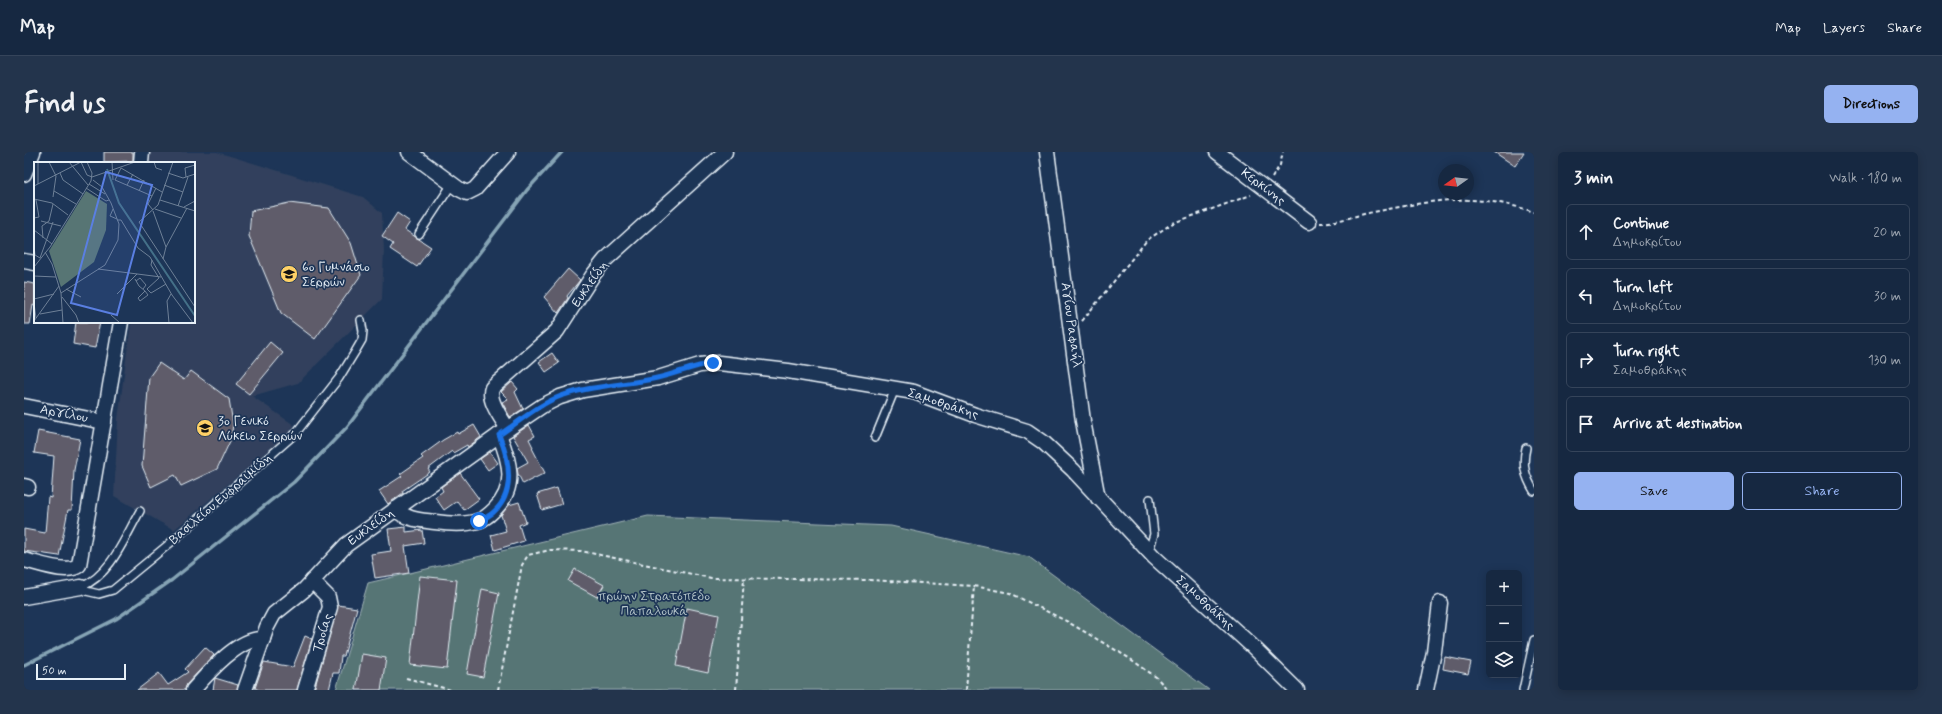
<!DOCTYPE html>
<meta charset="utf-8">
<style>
:root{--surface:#162841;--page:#23344c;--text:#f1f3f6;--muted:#9ea6b1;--line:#35445a;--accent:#95b2f1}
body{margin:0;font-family:Mynerve,sans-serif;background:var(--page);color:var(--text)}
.controls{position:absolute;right:12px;bottom:12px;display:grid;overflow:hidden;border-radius:6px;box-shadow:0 2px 10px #0003}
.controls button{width:36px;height:36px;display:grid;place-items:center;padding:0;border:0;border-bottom:1px solid var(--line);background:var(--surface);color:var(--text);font:20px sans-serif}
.compass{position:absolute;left:1414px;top:12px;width:36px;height:36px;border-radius:50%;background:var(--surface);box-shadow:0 2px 10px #0003;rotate:255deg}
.scale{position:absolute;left:12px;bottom:10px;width:90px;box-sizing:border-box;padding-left:4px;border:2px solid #e8f1f8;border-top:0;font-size:11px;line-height:14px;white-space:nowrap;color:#e8f1f8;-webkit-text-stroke:3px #1d3557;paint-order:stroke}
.stop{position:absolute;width:12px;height:12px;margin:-9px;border:3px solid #1a73e8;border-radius:50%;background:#fff}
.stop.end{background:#1a73e8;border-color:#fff;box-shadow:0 1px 4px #0008}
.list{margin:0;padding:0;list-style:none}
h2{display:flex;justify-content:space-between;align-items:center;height:52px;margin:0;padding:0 16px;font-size:17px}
h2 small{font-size:13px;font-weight:400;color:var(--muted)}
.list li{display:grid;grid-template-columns:26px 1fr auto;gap:12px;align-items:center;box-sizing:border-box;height:56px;margin:0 8px 8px;padding:0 8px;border:1px solid var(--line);border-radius:6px}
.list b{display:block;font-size:15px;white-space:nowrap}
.list p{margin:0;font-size:13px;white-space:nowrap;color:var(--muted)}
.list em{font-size:13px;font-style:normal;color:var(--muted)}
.actions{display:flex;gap:8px;padding:12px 16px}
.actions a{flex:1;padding:9px 0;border:1px solid var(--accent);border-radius:6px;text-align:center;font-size:14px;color:var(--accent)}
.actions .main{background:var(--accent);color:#111}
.icon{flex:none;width:22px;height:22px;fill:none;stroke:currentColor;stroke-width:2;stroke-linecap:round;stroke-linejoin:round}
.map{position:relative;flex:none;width:1510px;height:538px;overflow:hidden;border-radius:6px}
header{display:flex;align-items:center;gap:24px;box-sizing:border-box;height:56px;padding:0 20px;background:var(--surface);border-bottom:1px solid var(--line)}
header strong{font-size:19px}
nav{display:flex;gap:22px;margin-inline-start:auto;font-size:14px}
.intro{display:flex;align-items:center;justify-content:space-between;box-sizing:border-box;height:96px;padding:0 24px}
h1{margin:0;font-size:28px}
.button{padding:10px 18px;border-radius:6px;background:var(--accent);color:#111;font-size:14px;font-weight:700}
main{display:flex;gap:24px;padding:0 24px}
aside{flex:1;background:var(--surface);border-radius:6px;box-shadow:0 2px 10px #0003}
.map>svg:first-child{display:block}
</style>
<header>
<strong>Map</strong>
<nav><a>Map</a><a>Layers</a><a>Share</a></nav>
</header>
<div class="intro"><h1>Find us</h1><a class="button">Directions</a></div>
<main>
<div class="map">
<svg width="1510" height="538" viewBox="0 0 1510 538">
<rect width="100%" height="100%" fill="#1d3557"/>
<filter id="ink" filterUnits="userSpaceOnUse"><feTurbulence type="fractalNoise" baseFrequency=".025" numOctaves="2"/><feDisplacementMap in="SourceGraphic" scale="8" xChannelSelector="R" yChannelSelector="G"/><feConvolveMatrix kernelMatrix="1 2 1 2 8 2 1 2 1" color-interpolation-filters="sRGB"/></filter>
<g filter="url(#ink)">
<polygon fill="#30415d" points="124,0 193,0 339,45 358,61 360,98 358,147 274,231 228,244 270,273 267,279 150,378 90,344 94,267 107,170 170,170 170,11 123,11"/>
<polygon fill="#577574" stroke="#a0b3b6" points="624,364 867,374 1005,405 1185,538 312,538 344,431"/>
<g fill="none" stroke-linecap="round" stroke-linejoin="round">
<polyline stroke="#86a4b5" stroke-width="3.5" points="0,513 92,467 148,428 270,330 323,275 503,38 538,0"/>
</g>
<g fill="#5e5c6a" stroke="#e8f1f8">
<polygon points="80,0 109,0 109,9 80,10"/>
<polygon points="1470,0 1500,0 1491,14"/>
<polygon points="265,51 305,56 327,91 337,123 291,187 257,161 225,84 227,59"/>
<polygon points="373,61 386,70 381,78 407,95 393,115 366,97 369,92 358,84"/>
<polygon points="544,117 556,128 543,144 544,146 534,161 520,145"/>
<polygon points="0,130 11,132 11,154 9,153 6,172 0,172"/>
<polygon points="52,170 76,170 71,196 49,192"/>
<polygon points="246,190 259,201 225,242 212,232"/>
<polygon points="528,201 535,211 522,220 515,210"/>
<polygon points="135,211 160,228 167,219 205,247 209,272 207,287 193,317 157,334 151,323 127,335 118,314 125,225"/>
<polygon points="488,230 494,237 491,240 499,257 486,265 478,250 484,247 477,240"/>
<polygon points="450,273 457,285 444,295 443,293 429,301 428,299 404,317 406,320 378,339 379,341 364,352 355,339 378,324 376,322 399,306 397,304 419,288 433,280 434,282"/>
<polygon points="505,273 511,284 505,287 509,295 508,296 521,321 499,332 494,322 493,316 504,310 489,284"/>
<polygon points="14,279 56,287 50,318 48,358 44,358 35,404 0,399 0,377 21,381 24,345 27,346 30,304 10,301"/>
<polygon points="466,300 474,311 464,318 456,307"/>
<polygon points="436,321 455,347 440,358 433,349 420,358 411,345 419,339 417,335"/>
<polygon points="533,336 538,352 518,358 513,342"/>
<polygon points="495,350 502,370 495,373 500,389 471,398 467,383 482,379 477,363 485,353"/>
<polygon points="382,375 382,380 398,378 400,391 381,394 385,421 351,426 347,402 367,399 364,377"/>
<polygon points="551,417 580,433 573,445 544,429"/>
<polygon points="396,424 433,428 423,517 386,513"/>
<polygon points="458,437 475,441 459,525 443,522"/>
<polygon points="314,453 333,456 320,504 317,504 315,521 309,521 305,538 290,538"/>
<polygon points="663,456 695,463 684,521 652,514"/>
<polygon points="281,484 288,487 273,538 235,538 231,536 240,510 269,515"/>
<polygon points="181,495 190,503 163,532 161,538 113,538 135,521 144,533 164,520 161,517"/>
<polygon points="338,502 362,506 357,538 332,538"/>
<polygon points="1421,505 1447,510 1444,522 1419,517"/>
<polygon points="191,526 214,533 213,538 189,538"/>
</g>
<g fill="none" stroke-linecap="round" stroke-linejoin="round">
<defs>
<g id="lane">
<polyline points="395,82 428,32"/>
<polyline points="851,286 871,237"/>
<path d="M1502,296C1498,313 1501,324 1510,339"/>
<polyline points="1125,399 1130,382 1126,347"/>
<polyline points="57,435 62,439 75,442 89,438 145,392 271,282 315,226 331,200 338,188 339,179 337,168"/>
<path d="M57,435C87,423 101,385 116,359"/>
<polyline points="1499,538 1510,488"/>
</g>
<g id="street">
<polyline points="385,0 435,37 443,41 451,37 484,0"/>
<polyline points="1023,0 1059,269 1074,346"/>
<polyline points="1193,0 1285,70"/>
<polyline points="117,11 118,0"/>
<polyline points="0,22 9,0"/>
<polyline points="0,109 11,111"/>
<polyline points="0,254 80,270"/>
<path d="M484,277C478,267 463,248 468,236L533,179L569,123L581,108L701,0"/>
<polyline points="0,334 4,335"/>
<path d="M371,357C383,368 396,368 411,370C425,372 441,373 454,369C461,367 466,362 471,357C493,335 486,309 475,283"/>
<path d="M0,408C14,411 44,423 55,413L97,170"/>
<polyline points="0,445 57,435"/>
<path d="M169,538C184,521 215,485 239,487"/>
<polyline points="221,538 243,475 250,462 280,438 322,393 475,283 518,254 536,245 559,238 634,226 676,213 695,211 764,219 890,240 951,263 1003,279 1019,290 1049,318 1130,405 1227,493 1273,538"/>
<polyline points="281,538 306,455 304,445 288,429"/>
<polyline points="1402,538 1410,500 1416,451"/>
</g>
</defs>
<use href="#lane" stroke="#e8f1f8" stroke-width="10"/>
<use href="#street" stroke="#e8f1f8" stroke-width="17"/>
<g stroke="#e8f1f8" stroke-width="2" stroke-dasharray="4 3" stroke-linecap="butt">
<polyline points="1248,26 1256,13 1259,0"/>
<path d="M1296,71C1315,70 1332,63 1350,60C1409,48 1451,40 1510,60"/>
<polyline points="1058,169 1123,88 1149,71 1227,43"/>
<polyline points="382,526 427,538"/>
<polyline points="474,538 498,413 504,403 526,398 557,399 687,426 846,428 950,434 986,441 1044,470 1105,506 1132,525 1144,538"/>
<polyline points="712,538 720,426"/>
<polyline points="942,538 950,434"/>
</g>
<use href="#lane" stroke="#1d3557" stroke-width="7"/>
<use href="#street" stroke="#1d3557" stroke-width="14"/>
</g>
</g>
<g fill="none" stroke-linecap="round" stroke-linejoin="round" filter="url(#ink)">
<path stroke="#1a73e8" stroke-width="5" d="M455,369C493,353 488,314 475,283C495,270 515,252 537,244C568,233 602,233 633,226C652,222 669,214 689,211"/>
</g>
<defs>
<symbol id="school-disc" viewBox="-11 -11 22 22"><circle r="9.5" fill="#ffd166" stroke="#1d3557"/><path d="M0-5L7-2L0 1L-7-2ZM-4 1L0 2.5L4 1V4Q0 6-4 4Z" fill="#111"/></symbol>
</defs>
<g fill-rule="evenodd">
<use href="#school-disc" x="255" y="112" width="20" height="20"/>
<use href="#school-disc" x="171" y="266" width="20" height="20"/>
</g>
<g text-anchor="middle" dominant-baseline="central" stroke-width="3.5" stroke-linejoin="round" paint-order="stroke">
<g font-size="13" fill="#e8f1f8" stroke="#1d3557">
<text transform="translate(1239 35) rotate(37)">Κερκίνης</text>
<text transform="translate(566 132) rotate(-55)">Ευκλείδη</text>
<text transform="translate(1047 173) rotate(82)">Αγίου Ραφαήλ</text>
<text transform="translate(919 252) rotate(18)">Σαμοθράκης</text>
<text transform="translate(40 262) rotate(11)">Αργίλου</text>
<text transform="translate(197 347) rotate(-41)">Βασιλείου Ευφραιμίδη</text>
<text transform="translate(347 375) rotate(-36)">Ευκλείδη</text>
<text transform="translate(1181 451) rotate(42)">Σαμοθράκης</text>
<text transform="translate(299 481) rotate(-73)">Τροίας</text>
</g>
<g font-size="13" fill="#e8f1f8" stroke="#1d3557" text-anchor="start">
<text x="278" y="115">6ο Γυμνάσιο<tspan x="278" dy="15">Σερρών</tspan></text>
<text x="194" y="269">3ο Γενικό<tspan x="194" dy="15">Λύκειο Σερρών</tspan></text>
</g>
<g font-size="13" fill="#b5c6ca" stroke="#1d3557">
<text x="630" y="444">πρώην Στρατόπεδο<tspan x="630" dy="15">Παπαλουκά</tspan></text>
</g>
</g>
<g transform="translate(10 10)">
<rect width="161" height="161" fill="#1d3557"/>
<path d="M52,29L73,42L72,68L60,100L27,125L15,89Z" fill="#577574"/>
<path fill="none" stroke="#447088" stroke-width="2" d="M73,7L85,41L161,154"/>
<path fill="none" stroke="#6e8097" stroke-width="1" d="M4,0V22M15,0L22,14L19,35M35,0L54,23M47,0L53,13L58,15L101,0M78,0L79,18M120,0L122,6L128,8M139,0L124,43L105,60L161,145M87,6L81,18L118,34M87,6L128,30M26,11L29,18L49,32M134,11L149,16L161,12M152,15L151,6L161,3M55,22L71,32M93,23L99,12M130,23L149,30M0,24L47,0M52,26L72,39L75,38M20,29L42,42M105,29L110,18M0,37L18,41L34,53M126,38L161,49M144,44L154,15M150,45L161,39M79,47L76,54L83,57M121,47L147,56M119,48L114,42L122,26M119,49L132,85M0,56L5,55L2,38M83,58H87L104,86L116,95L138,133L159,161M7,59L27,64M0,68L18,82M9,76L8,64L15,59L19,42M0,83L1,93L6,96L19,60M11,90L18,102L27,131L29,161M129,97L132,85L153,46M0,105L16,85L57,19L58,11L53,0M64,107L127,115M0,114L22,115M101,117L105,124L111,129L114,133L106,139L104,136L111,129M102,119L106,116L112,123L109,127M32,127L47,135M27,131L71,103L84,78L85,62L77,41L68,25L59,18M117,131L113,127L125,116L117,103L118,98M117,131L132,122M83,132L103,112M28,135L42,153L45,161M0,137L20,132M0,141L2,156M6,152L28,148M77,153L86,161M0,159L25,124M135,161L133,139L137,132"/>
<path fill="#5a7fe2" fill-opacity="0.15" stroke="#5a7fe2" stroke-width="2" d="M72,10L118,23L83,153L37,141Z"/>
<rect width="161" height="161" fill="none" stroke="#e8f1f8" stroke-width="2"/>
</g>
</svg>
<div class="controls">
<button>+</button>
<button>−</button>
<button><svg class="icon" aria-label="layers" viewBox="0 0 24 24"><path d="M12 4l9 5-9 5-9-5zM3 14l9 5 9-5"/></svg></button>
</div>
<svg class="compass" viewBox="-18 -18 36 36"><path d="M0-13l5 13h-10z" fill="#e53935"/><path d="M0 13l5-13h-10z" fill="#9ea6b1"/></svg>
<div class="scale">50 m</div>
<div class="stop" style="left:455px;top:369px"></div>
<div class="stop end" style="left:689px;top:211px"></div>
</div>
<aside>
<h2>3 min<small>Walk · 180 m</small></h2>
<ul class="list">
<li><svg class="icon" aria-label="ahead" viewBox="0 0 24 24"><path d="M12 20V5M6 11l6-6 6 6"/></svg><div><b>Continue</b><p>Δημοκρίτου</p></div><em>20 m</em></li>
<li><svg class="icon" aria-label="left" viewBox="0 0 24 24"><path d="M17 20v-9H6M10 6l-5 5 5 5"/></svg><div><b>Turn left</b><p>Δημοκρίτου</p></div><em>30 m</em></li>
<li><svg class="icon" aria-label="right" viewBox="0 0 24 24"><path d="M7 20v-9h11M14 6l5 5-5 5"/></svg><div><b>Turn right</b><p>Σαμοθράκης</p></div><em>130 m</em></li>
<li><svg class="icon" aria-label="arrive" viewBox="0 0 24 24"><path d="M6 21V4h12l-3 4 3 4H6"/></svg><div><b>Arrive at destination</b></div></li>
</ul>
<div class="actions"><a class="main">Save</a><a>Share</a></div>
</aside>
</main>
